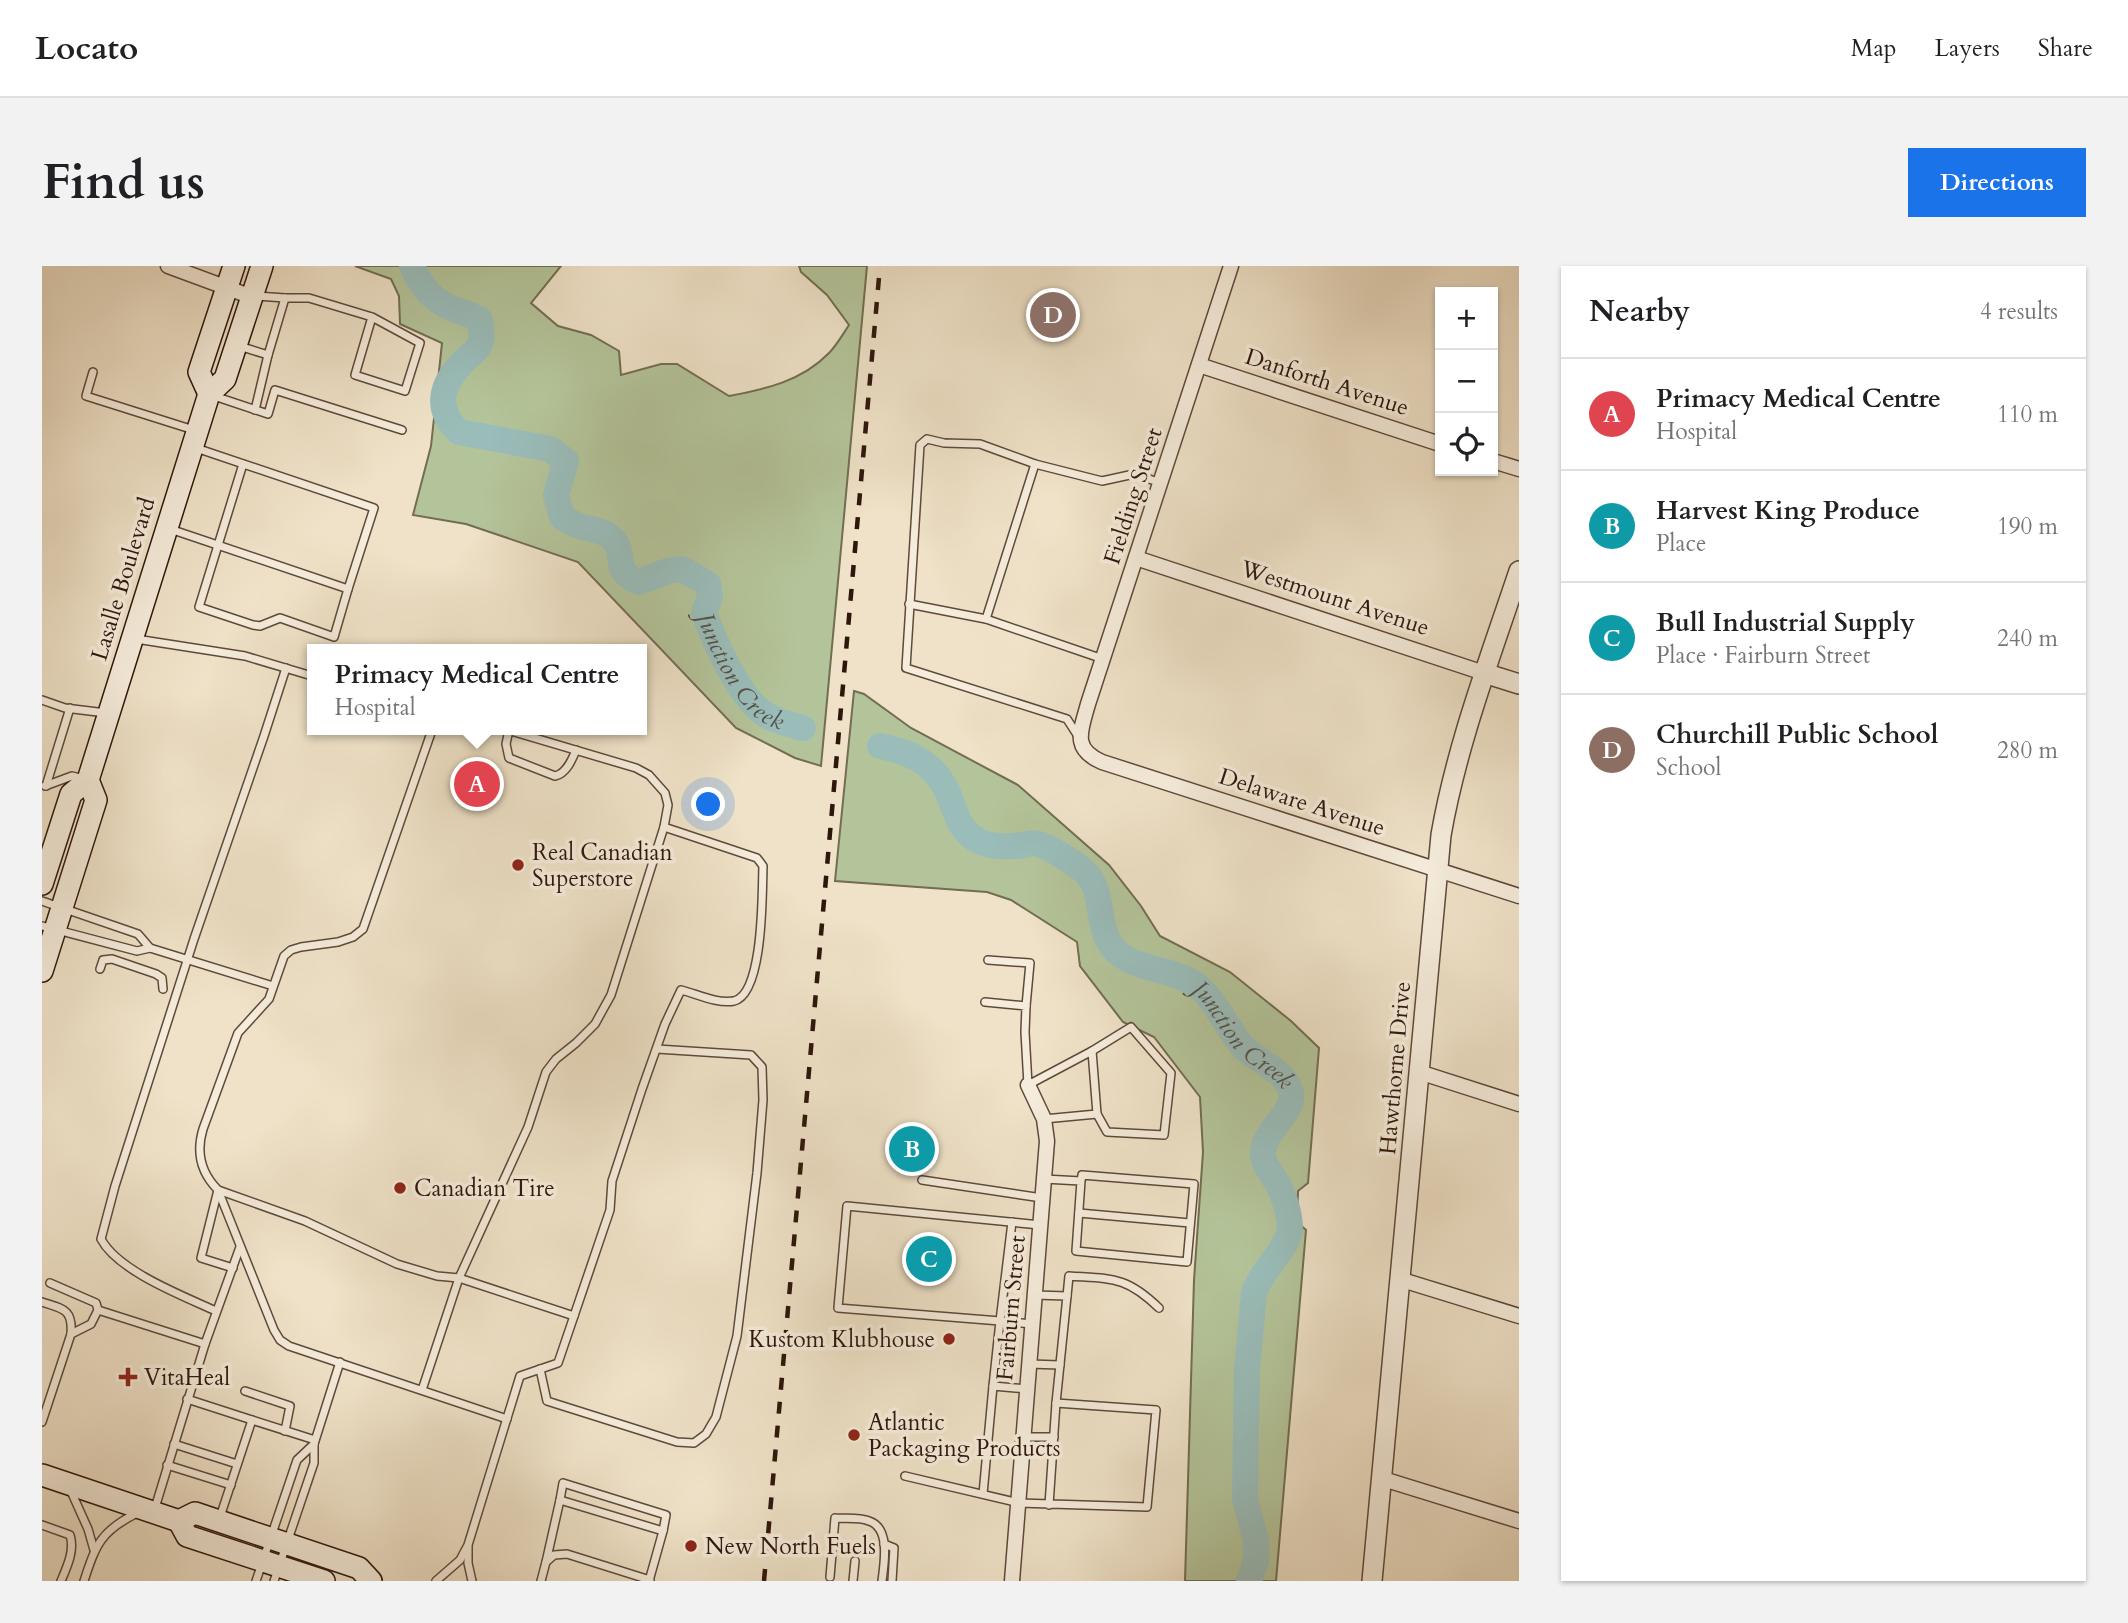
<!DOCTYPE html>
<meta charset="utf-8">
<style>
:root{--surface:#fff;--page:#f2f2f2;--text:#202124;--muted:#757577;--line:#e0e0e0;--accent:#1a73e8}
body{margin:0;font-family:Cardo,serif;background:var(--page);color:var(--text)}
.controls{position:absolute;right:21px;top:21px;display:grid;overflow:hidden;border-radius:0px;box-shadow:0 2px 5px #0004}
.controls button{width:63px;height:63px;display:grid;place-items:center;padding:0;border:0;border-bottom:2px solid var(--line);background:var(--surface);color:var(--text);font:35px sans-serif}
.you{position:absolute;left:667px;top:539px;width:24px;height:24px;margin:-18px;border:5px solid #fff;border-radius:50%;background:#1a73e8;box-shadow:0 0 0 10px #1a73e833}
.badge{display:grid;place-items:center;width:46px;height:46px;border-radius:50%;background:var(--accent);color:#fff;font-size:23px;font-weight:700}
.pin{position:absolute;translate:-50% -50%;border:4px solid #fff;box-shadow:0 2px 7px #0006}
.popup{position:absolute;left:265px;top:378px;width:340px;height:91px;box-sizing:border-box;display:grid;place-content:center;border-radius:0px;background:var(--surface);filter:drop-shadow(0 2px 5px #0005);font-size:23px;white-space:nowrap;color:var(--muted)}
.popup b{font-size:26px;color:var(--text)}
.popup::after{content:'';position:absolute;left:50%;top:100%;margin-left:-14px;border:14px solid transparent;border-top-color:var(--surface)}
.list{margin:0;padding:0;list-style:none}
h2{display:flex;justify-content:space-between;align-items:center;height:91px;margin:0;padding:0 28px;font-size:30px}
h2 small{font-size:23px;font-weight:400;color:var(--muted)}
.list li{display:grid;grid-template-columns:46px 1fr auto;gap:21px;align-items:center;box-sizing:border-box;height:112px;padding:0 28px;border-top:2px solid var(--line)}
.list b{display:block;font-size:26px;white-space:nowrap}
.list p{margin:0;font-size:23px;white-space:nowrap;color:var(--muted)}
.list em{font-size:23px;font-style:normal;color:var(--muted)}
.icon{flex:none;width:38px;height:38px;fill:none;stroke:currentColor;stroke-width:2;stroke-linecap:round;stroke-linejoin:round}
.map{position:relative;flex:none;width:1477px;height:1315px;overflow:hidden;border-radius:0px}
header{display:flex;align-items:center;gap:42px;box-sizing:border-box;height:98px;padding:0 35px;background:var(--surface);border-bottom:2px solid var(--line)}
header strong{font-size:33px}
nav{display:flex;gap:38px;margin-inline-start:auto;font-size:24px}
.intro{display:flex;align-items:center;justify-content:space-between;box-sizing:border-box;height:168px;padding:0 42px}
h1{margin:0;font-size:49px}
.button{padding:18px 32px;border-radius:0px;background:var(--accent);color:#fff;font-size:24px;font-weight:700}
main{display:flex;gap:42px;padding:0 42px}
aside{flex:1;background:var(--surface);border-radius:0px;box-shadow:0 2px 5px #0004}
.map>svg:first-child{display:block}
</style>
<header>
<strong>Locato</strong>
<nav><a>Map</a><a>Layers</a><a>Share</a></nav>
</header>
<div class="intro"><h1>Find us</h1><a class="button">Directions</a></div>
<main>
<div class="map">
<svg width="1477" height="1315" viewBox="0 0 1477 1315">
<rect width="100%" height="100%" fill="#efe2c8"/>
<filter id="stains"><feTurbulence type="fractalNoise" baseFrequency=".00286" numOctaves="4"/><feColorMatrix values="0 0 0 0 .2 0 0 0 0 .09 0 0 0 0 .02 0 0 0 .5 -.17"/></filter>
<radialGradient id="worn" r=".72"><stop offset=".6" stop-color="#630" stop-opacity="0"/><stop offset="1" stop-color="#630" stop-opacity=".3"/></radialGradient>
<g fill="#b4c49a" stroke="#726d53" stroke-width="2">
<path d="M313,0H519L489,37L516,60L549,69L577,85L579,109L619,98H635L687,130C724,123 760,115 787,87C795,79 801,68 807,59L785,29L759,6L757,0H825L779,500L753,492L694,462L536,296L424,258L371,249L389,180L400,77L358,58L357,30L349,13Z"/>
<polygon points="812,425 822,428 869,462 976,519 1067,599 1099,640 1118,670 1188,706 1249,755 1277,782 1266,917 1256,925 1255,956 1264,964 1234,1315 1143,1315 1152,1014 1161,886 1158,831 1112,771 1081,756 1038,700 1035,676 969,634 945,626 793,615"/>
</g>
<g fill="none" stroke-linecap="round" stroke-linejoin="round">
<g stroke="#9abdba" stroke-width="26">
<path id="s1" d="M370,0C378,18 388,32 407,41C417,46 427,47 438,54C439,62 441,72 437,80C433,86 426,91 421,96C399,118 392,143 417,166L508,183L524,195L514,229L520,251C527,255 533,259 540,261C549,263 559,264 566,269C589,285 566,305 597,316L626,305L640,303L666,318L668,331L662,347C672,374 696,429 720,446C732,455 746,458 761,462"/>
<path id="s2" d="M838,480C873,487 897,500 909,535C914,548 918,562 930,571C944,582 965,581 981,579C986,578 992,576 997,578C1007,581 1029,595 1038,602C1067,622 1050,663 1075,686C1096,704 1125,702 1148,715C1173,729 1183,761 1201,781C1215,796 1241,803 1248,823C1257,846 1219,864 1221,889C1222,899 1230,908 1235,917C1242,929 1248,948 1248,963C1246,983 1218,1006 1212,1027L1205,1103L1203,1233L1214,1275V1295L1207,1315"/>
</g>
<defs>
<g id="service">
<polyline points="243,32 267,32 330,51 313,109 363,125 378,77 330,51"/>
<polyline points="197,80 226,89 243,32 215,30"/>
<polyline points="51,106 44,130 155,165"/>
<polyline points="172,130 226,148 233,124 360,164"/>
<polyline points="213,144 226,89"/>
<polyline points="201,198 157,341 211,359 218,360 238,352 292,371 306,323"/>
<polyline points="128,263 306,323 332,242 154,182"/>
<polyline points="867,338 944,353 1061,393"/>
<polyline points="944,353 993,198"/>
<polyline points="94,373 203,390 270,410"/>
<polyline points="0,434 23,442 64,447"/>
<path d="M390,464L321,663L311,671L296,676L259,681L249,684L242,690L227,733L196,767L161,863C154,886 159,907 176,924L232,1064L238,1074L247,1080L465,1153"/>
<path d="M467,464L464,478L467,492L513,510C524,508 530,494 534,484"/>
<polyline points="1036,470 1025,453 864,402 878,179 885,173 902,177 938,178 993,198 1060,215 1092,208 1119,217"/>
<polyline points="3,520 30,510 42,513"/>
<polyline points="4,520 28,442"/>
<polyline points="0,635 96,668 108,682 231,720"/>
<polyline points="0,660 95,685 108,682"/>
<polyline points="946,694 988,697 984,740"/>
<polyline points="58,703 61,694 70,693 114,708 120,712 121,723"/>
<polyline points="943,736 984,740 983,766 986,819 1050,785 1055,848 1002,853"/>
<polyline points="1050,785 1089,761 1129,807 1122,869 1065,866 1055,848"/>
<polyline points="1002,913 1039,915 1034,985 1145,996 1152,918 1040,909 1039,915"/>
<polyline points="880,914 1000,932"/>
<polyline points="1037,947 1148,957"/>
<polyline points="970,956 958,1055 990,1058"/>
<polyline points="191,1002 159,992 176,924 263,955 355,998 395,1010 417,1012 532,1050"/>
<polyline points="8,1017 54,1037 56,1044 49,1058 29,1068"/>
<polyline points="993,1029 1025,1030 1014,1137"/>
<path d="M1025,1030L1027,1010C1070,1013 1084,1010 1117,1042"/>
<path d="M0,1036C21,1043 31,1043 29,1068L0,1156"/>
<polyline points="56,1044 163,1078"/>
<path d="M174,1045C141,1030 76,1005 59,973L73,920L152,673L222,470L244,402"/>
<polyline points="987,1098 1018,1099"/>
<polyline points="498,1103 505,1135 635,1176 652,1177 664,1168 674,1151 695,1070 715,907 721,834 720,801 709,789 615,783"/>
<polyline points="153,1109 172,1115"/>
<polyline points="951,1120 958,1055 796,1042 805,940 998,959"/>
<polyline points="380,1124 417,1012 486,861 504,806 514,793 534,777 553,758 569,729 622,561 626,539 623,527 607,509 594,502 466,464"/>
<polyline points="203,1125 248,1140 243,1165"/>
<polyline points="145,1133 210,1154"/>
<polyline points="982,1171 1012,1171"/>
<polyline points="132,1178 195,1198"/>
<polyline points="125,1199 189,1219"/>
<polyline points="863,1210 977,1237 1105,1241 1114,1144 1014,1137 1007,1239"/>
<polyline points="28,1223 46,1263 52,1284"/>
<polyline points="941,1228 951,1120 985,1123"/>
<polyline points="518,1234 521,1217 624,1249 621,1265"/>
<polyline points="113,1242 163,1078 198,981"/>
<polyline points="178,1251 210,1154 273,1174"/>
<path d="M0,1259L28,1269C33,1284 25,1301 19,1315"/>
<polyline points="842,1278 852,1282 850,1315"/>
<polyline points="426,1281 426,1297 430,1315"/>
<polyline points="504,1296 518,1234 621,1265 607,1315"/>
<path d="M788,1311L793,1252C804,1253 817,1251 827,1255C849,1262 842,1298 840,1315"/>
<path d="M42,1315C54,1278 59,1265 95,1247"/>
<polyline points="214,1315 255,1194 272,1178"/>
<polyline points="232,1315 272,1197 272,1178 298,1096"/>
<path d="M394,1315L418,1294L426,1279L478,1110L516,1097L568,944L570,915L600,823L623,758L639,724C655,728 675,738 692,735C722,728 720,625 721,600L715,592L622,561"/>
<polyline points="499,1315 504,1296 512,1289 525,1288 608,1314"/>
<polyline points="811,1315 813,1295"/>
</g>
<g id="minor">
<polyline points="126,0 210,31"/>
<path d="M1189,0L1046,438C1039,464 1029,483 1060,496L1477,630"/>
<polyline points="1157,99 1398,178"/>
<polyline points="1451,195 1477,203"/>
<polyline points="1094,292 1442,407"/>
<polyline points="1377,806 1477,838"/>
<polyline points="1357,1013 1477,1050"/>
<polyline points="1338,1212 1477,1255"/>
<polyline points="970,1315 1005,875 1002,853 986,819"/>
</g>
<g id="tertiary">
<polyline points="1442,407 1477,418"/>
<path d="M1330,1315L1399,569C1415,478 1448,392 1477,305"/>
</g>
<g id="secondary">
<polyline points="167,128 157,106 192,0"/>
<polyline points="0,618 29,528 46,514 167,128 183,113 220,0"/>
<polyline points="0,705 54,534 46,514"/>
<polyline points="0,1209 137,1255 153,1247 317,1302 329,1315"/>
<polyline points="137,1255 145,1270 282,1315"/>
</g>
</defs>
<use href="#service" stroke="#5f493b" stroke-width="10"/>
<use href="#minor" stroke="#5f493b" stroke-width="17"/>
<use href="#tertiary" stroke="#5f493b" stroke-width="22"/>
<use href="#secondary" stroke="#2f160c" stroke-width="24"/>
<use href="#service" stroke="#f5ecdb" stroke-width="7"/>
<use href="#minor" stroke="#f5ecdb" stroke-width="14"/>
<use href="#tertiary" stroke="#f5ecdb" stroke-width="19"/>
<use href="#secondary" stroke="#f5ecdb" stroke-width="21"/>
<polyline stroke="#2f160c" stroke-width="4.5" stroke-dasharray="12 12" stroke-linecap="butt" points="722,1315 838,0"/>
</g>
<g fill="#8f2418" stroke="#f5ecdb" stroke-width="2.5">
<circle cx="476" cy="599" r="7"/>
<circle cx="358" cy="922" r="7"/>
<circle cx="907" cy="1073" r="7"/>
<path d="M82.5 1100.5h7v7h7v7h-7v7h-7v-7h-7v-7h7z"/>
<circle cx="812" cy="1169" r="7"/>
<circle cx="649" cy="1280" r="7"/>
</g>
<g text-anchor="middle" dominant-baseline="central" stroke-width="7" stroke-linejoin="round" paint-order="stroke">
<g font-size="23" fill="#2f160c" stroke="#f5ecdb">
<text transform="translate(1285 116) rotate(18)">Danforth Avenue</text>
<text transform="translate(1091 230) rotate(-72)">Fielding Street</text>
<text transform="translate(81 313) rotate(-73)">Lasalle Boulevard</text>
<text transform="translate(1293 332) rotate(18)">Westmount Avenue</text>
<text transform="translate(1260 536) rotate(18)">Delaware Avenue</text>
<text transform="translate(1353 802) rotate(-85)">Hawthorne Drive</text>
<text transform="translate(969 1042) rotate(-85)">Fairburn Street</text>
</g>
<g font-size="23" fill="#2f160c" stroke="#f5ecdb" text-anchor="start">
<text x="490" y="586">Real Canadian<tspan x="490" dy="26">Superstore</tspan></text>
<text x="372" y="922">Canadian Tire</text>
<text x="893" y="1073" text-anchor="end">Kustom Klubhouse</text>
<text x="102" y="1111">VitaHeal</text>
<text x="826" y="1156">Atlantic<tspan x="826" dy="26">Packaging Products</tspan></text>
<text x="663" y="1280">New North Fuels</text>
</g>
<g font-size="24" font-style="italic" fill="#545049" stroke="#f5ecdb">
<text stroke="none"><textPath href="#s1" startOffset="676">Junction Creek</textPath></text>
<text stroke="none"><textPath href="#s2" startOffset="504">Junction Creek</textPath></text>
</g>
</g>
<rect width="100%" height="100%" filter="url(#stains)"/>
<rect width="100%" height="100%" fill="url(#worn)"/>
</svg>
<div class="controls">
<button>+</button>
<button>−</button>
<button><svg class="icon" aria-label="locate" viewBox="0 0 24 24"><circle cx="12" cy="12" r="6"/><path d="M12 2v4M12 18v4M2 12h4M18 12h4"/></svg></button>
</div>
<div class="you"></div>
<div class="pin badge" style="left:435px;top:518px;background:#e0444e">A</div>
<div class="popup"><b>Primacy Medical Centre</b>Hospital</div>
<div class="pin badge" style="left:870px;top:883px;background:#0f9aa8">B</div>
<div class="pin badge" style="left:887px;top:993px;background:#0f9aa8">C</div>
<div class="pin badge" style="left:1011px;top:49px;background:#8d6e63">D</div>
</div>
<aside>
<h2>Nearby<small>4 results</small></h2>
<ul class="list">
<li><span class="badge" style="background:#e0444e">A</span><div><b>Primacy Medical Centre</b><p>Hospital</p></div><em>110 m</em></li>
<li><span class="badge" style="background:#0f9aa8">B</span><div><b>Harvest King Produce</b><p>Place</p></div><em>190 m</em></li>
<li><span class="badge" style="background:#0f9aa8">C</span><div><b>Bull Industrial Supply</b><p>Place · Fairburn Street</p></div><em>240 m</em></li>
<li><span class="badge" style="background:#8d6e63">D</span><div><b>Churchill Public School</b><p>School</p></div><em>280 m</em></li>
</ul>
</aside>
</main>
